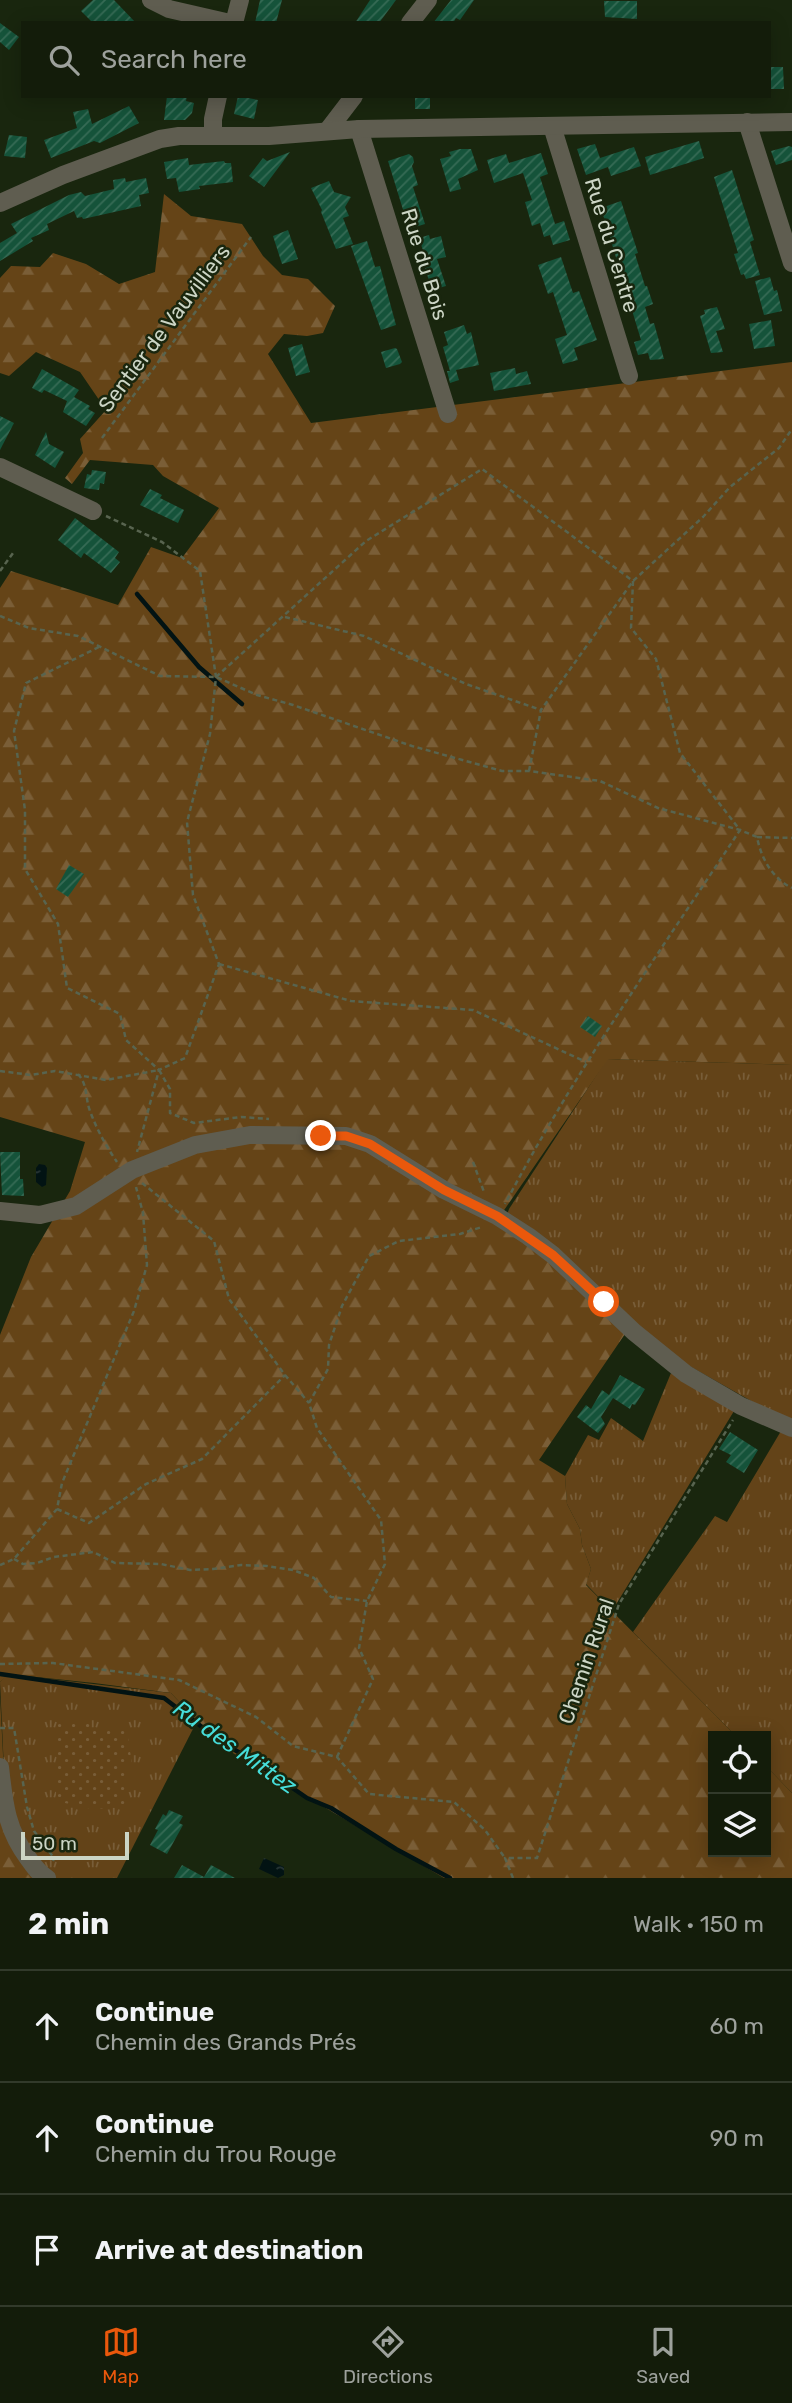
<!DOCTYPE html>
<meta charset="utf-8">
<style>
:root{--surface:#131c0a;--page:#202918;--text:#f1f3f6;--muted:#9da19c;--line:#323a2b;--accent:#ea580c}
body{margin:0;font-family:Rubik,sans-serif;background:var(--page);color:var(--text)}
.controls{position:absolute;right:21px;bottom:21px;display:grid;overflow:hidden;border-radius:0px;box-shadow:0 4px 18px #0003}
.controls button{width:63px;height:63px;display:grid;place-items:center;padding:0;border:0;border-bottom:2px solid var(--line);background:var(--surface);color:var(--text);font:35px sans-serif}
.scale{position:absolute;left:21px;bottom:18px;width:108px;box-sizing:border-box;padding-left:7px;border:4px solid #ccd5c5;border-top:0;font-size:19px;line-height:24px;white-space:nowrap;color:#ccd5c5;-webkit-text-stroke:5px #19260e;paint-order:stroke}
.stop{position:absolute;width:21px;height:21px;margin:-16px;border:5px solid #ea580c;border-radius:50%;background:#fff}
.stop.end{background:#ea580c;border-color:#fff;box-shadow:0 2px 7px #0008}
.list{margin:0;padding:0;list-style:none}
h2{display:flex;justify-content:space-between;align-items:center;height:91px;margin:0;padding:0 28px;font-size:30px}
h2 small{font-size:23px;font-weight:400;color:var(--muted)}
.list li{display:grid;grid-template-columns:46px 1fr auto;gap:21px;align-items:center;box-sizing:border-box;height:112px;padding:0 28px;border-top:2px solid var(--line)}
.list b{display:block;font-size:26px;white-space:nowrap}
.list p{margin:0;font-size:23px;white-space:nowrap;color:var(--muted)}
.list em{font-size:23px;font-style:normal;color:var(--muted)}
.icon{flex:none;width:38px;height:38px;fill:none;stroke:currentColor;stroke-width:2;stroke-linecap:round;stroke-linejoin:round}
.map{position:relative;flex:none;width:792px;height:1878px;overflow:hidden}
.search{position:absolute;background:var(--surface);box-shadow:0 4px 18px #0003;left:21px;right:21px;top:21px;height:77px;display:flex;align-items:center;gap:18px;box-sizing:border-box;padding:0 24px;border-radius:0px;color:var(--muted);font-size:26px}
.sheet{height:427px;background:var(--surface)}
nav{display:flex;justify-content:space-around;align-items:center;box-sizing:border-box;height:98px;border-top:2px solid var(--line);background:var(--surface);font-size:19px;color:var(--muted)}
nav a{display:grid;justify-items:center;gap:4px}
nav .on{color:var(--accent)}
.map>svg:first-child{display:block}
</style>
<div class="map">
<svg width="792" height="1878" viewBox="0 0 792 1878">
<defs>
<pattern id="grass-tufts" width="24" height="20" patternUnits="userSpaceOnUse" patternTransform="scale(1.75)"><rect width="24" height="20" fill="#634318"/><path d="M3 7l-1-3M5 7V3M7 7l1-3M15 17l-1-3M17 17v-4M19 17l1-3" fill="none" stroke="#785d38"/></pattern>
<pattern id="forest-firs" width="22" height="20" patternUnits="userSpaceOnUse" patternTransform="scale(1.75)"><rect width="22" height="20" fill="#654417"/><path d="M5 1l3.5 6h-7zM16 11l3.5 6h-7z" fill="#7a5e37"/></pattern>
<pattern id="garden-dots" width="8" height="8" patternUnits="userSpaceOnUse" patternTransform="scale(1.75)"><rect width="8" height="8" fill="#634318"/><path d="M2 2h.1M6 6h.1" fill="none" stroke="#785d38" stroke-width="1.8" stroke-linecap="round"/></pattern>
<pattern id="water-ripples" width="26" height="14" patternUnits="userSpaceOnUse" patternTransform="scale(1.75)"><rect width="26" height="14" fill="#021313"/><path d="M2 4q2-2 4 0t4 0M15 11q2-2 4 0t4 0" fill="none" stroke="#263434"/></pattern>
<pattern id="building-hatch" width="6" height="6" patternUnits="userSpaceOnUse" patternTransform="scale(1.75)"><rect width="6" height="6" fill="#15533a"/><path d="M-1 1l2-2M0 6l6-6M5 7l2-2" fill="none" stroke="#366b55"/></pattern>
</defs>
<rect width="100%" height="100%" fill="#19260e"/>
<g fill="url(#grass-tufts)">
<polygon points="607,1059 792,1065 792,1424 656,1347 506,1218 509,1209"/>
<polygon points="671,1373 734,1411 612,1611 586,1584 591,1569 582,1545 580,1529 567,1504 565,1476 588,1435 599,1440 611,1418 643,1441"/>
<polygon points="781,1431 792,1437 792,1793 766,1766 766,1736 736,1736 633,1632 715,1516 727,1522"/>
<polygon points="7,1674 171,1693 197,1721 117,1878 45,1878 6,1814 0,1682"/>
</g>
<g fill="url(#forest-firs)">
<polygon points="164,194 191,216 242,224 263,256 282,275 308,279 335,306 323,333 307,336 284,334 268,354 311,423 792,362 792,1065 608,1059 498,1219 550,1259 625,1334 539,1460 565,1476 567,1504 580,1529 582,1545 591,1569 586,1585 736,1736 713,1736 713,1852 766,1852 766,1766 792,1793 792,1878 444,1878 221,1746 171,1693 94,1683 8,1674 0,1682 0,1335 31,1257 70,1191 85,1142 0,1117 0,588 11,571 118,605 151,547 182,558 219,508 163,476 153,465 90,460 72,484 65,478 83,453 80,439 106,410 80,372 36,352 9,376 0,373 0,278 11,266 40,267 53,253 86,264 119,284 155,272"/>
<polygon points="0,1696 6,1814 45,1878 0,1878"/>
</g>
<polygon fill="url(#garden-dots)" points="90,1720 90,1729 127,1731 132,1764 126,1766 127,1807 92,1809 56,1801 57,1721"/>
<g fill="url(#water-ripples)">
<polygon points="39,1164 45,1165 47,1168 46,1185 42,1187 36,1182 36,1168"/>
<polygon points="264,1858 284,1867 284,1875 278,1878 259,1869"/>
</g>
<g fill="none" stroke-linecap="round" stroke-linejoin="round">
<g stroke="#021313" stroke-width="4.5">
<polyline points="137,594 199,667 242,704"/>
<polyline points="0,1674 164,1698 223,1743 252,1760 307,1798 331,1808 396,1849 450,1878"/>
</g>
</g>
<g fill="url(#building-hatch)">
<polygon points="93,0 114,0 136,23 93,23 81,11"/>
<polygon points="260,0 282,0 276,23 255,23"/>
<polygon points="370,0 396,0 379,23 355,23"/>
<polygon points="451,0 474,0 460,20 456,18 453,23 433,23"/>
<polygon points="604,1 637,1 637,19 605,17"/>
<polygon points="0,23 19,37 9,50 0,42"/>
<polygon points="769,67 783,67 784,89 769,89"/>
<polygon points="167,96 187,96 186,101 194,103 192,113 185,120 164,120"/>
<polygon points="238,96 258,100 254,119 234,114"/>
<rect x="415" y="96" width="15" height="13"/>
<polygon points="129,106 139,123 100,143 94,141 51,158 44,140 77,128 73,112 88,109 92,124"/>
<polygon points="9,135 27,137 25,158 4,156"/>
<polygon points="699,141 704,158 650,175 645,157"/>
<polygon points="595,144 600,158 634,147 641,166 611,176 608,167 586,175 577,149"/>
<polygon points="789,146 792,147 792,160 776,165 771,151"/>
<polygon points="460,149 471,149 478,170 458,179 461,189 450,192 440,159 451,156 449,152"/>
<polygon points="290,152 264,187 249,176 263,158 267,161"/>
<polygon points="541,153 548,174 540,177 555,224 564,221 570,240 553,245 550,235 544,237 540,223 532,226 525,202 532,200 523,173 494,183 487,160 506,154 509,163"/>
<polygon points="409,154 413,157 414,162 412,166 418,185 413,187 425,224 409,229 388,161"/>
<polygon points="188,158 189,165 224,161 225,163 231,163 233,182 199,186 200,189 179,192 176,178 167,179 164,162"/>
<polygon points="732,170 754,240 750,242 760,275 746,279 744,274 741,275 734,254 738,253 714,177"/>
<polygon points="125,178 126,182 146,178 149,193 139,195 141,206 83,219 82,217 77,218 74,211 47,224 49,230 31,238 33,241 0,261 0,243 17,233 11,224 69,195 81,192 85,196 114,189 113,180"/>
<polygon points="329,181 334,192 351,197 345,207 349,216 343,218 353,244 336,249 321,212 322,210 311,188"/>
<polygon points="621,201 638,253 635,254 645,286 647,286 653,304 645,307 650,324 654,323 664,359 650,360 648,353 638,355 634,342 641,340 601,208"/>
<polygon points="288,230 298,259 282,264 273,236"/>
<polygon points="429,235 430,239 441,236 446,257 437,259 446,286 432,290 425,268 428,267 419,238"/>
<polygon points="367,241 375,267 380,266 396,325 381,330 351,246"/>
<polygon points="561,257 573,293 579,291 597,340 574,348 578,360 563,364 555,339 567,335 553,292 548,294 538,265"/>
<polygon points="770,277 774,291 777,290 782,311 764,315 755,281"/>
<polygon points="717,307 725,329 716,331 723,352 711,353 700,316 705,314 704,310"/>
<polygon points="771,320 775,346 754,349 749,324"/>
<polygon points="464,325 467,334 471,332 479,365 456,370 459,380 450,383 447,371 450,371 443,347 448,345 444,332"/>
<polygon points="302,344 310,372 296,376 288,348"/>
<polygon points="395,348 397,349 402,362 400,364 386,368 381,352"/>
<polygon points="515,368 516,374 527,371 531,384 494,391 490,373"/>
<polygon points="42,369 79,390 74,397 90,406 88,409 95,413 86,426 63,412 67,401 44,390 42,393 32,388"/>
<polygon points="0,416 14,423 0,450"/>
<polygon points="46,432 49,444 64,452 55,468 35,455"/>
<polygon points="92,470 106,472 104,484 100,483 99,490 84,488 87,474 91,475"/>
<polygon points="150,489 162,495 160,498 184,510 178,523 140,505"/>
<polygon points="75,518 119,552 115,558 120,562 111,573 84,553 81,558 58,540"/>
<polygon points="69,865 84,874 68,897 56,889"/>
<polygon points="588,1016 602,1026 595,1037 580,1027"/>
<polygon points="0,1152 20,1152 20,1179 23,1179 24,1196 2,1195"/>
<polygon points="620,1375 645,1389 635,1405 632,1404 630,1409 613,1398 601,1417 605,1424 598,1433 577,1417 586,1405 591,1409 602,1390 609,1395"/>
<polygon points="730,1432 758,1450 744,1473 726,1462 731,1455 719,1449"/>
<polygon points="169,1810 183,1816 179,1823 183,1825 167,1854 150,1845 158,1830 155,1829 163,1814 166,1816"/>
<polygon points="182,1865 204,1877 211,1865 235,1878 174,1878"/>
</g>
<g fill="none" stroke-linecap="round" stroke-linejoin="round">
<g stroke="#58644f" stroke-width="2.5" stroke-dasharray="5 3.5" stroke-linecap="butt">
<polyline points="102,438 251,237"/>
<polyline points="106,516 162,542 200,571 216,677 210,734 187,822 193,895 219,964 185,1058 159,1070 137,1152"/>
<polyline points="0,571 13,553"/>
<path d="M0,616L29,628L78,636L160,676L216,677L257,695L293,705L412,746L502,771H529L600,781L658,808L740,830L757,837C761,858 772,878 792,888"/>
<polyline points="285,617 364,636 466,684 541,710"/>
<polyline points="99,647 26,683 14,731 25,810 25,869 58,924 67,988 120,1014 126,1040 159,1070"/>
<path d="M216,677L366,541L482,469L633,581L631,628L656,659L680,753L740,830C659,953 574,1073 505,1204"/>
<polyline points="529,771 541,710 633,581 703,517 730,487 779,448 792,429"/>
<polyline points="757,837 792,838"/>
<polyline points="219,964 351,1001 473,1010 586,1062"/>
<polyline points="0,1071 31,1075 55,1071 106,1080 159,1070 170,1089 170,1113 194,1123 241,1117 269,1119"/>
<path d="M78,1074C88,1085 85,1098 90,1111C97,1130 106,1146 117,1162"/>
<polyline points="473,1162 484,1192"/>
<polyline points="142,1183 214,1241 229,1299 285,1375 309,1403"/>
<polyline points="57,1509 89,1523 146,1484 202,1459 285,1375"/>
<polyline points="14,1559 23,1564 37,1563 54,1557 93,1552 115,1563 161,1564 190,1570 213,1569 241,1565 267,1566 293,1570 314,1578 331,1597 367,1601"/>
<polyline points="0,1565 14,1559 57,1509 62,1483 134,1311 147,1265 143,1213 136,1187"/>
<polyline points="0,1664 53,1663 179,1680 256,1717 293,1746 337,1757 369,1794 454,1802 485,1830 505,1858"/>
<polyline points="0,1728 14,1728 27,1807 34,1831 54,1858 53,1861"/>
<polyline points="337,1757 373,1679 359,1648 367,1601 385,1564 381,1520 317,1428 309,1403 328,1369 329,1345 342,1306 369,1256 399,1241 460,1234 482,1227"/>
<polyline points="513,1878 505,1858 537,1858 619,1604 733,1420"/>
</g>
<g stroke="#5f5d50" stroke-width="18">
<polyline points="151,0 169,9 230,23"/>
<polyline points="234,23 240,0"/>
<polyline points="410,23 428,0"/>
<polyline points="747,122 792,263"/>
<polyline points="552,126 629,376"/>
<polyline points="359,129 448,414"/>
<polyline points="328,130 354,96"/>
<polyline points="213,134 213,119 218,96"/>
<polyline points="0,203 63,175 160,139 179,136 269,136 359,129 792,122"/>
<polyline points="0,467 93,511"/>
<polyline points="0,1211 40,1215 76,1206 132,1170 195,1145 250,1135 346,1136 370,1144 444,1190 497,1216 528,1236 553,1255 634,1332 686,1374 741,1406 792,1428"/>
<path d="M0,1767C4,1802 6,1829 28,1858C34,1866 38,1873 47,1878"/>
</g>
</g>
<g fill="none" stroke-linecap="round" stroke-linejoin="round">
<polyline stroke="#ea580c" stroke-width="9" points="321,1136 346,1136 370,1144 444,1190 497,1216 553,1255 604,1302"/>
</g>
<g text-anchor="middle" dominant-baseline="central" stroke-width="5" stroke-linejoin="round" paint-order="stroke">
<g font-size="21" fill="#ccd5c5" stroke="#19260e">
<text transform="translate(612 245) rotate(73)">Rue du Centre</text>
<text transform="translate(425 264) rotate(73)">Rue du Bois</text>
<text transform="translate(164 328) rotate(-53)">Sentier de Vauvilliers</text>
<text transform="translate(586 1661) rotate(-71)">Chemin Rural</text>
</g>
<g font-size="23" font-style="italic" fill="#46ddda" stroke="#19260e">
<text transform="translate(235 1747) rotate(35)">Ru des Mittez</text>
</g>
</g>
</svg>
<div class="controls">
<button><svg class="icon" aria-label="locate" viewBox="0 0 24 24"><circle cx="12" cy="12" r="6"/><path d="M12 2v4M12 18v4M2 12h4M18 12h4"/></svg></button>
<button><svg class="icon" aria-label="layers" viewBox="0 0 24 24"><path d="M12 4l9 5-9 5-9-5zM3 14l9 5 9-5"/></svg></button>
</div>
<div class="scale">50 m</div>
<div class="stop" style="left:604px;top:1302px"></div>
<div class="stop end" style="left:321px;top:1136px"></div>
<div class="search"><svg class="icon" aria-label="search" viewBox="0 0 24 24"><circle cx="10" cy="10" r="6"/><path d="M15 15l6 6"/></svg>Search here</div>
</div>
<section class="sheet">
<h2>2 min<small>Walk · 150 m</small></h2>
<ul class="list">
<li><svg class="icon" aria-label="ahead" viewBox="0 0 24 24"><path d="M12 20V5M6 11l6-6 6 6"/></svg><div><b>Continue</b><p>Chemin des Grands Prés</p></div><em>60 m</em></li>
<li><svg class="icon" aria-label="ahead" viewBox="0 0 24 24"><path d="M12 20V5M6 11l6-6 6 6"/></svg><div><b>Continue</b><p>Chemin du Trou Rouge</p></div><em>90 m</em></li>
<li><svg class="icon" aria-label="arrive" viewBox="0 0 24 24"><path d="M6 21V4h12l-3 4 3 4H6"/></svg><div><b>Arrive at destination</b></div></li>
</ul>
</section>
<nav>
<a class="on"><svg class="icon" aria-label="map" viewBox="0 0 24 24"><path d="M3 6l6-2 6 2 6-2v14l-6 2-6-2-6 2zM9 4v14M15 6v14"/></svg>Map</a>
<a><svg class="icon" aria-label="directions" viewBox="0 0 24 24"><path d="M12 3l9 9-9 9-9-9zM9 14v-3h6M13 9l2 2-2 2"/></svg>Directions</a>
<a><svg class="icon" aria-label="saved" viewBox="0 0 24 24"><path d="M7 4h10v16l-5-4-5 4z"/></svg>Saved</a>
</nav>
